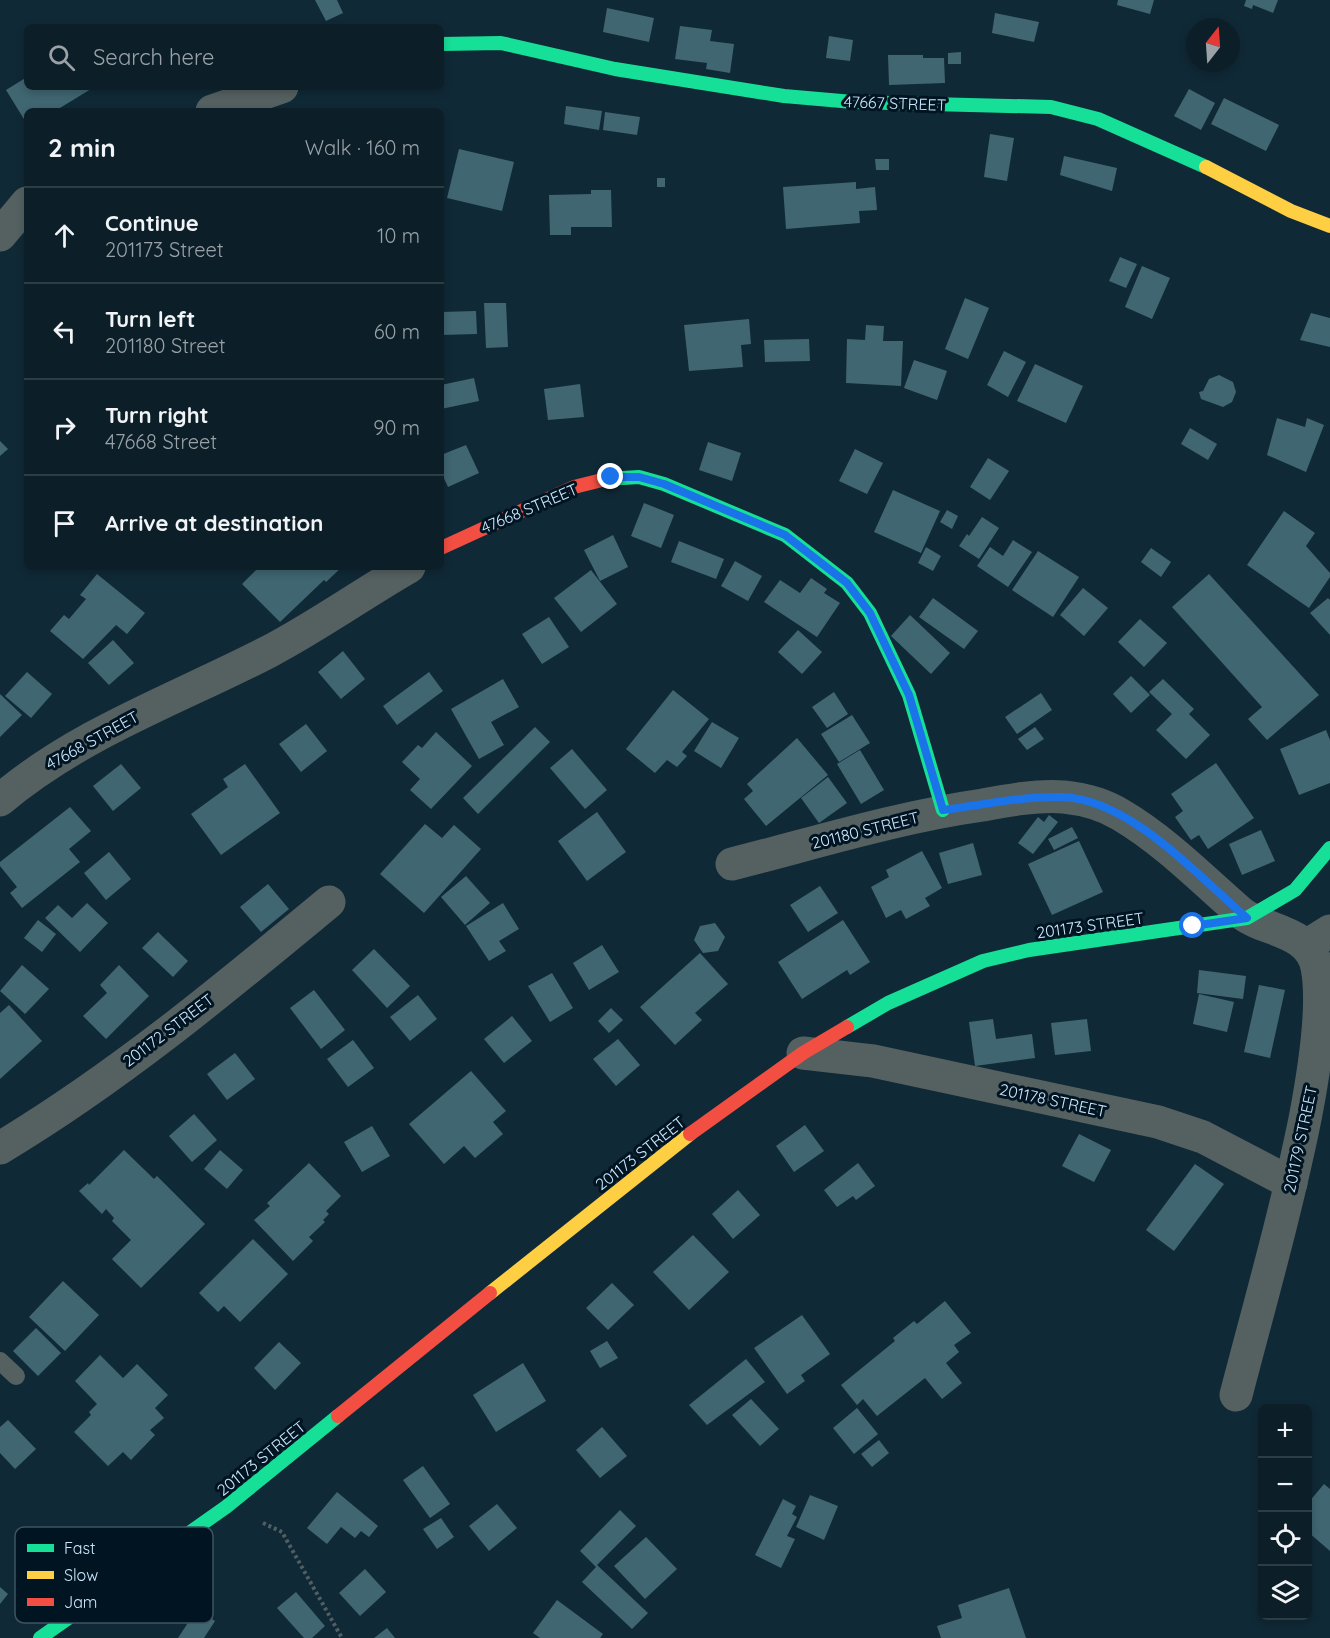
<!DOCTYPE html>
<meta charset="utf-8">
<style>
:root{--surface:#0c1f28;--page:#1a2c34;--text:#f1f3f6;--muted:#9aa2a8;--line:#2c3d45}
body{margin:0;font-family:Quicksand,sans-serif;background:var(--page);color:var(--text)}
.controls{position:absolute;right:18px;bottom:18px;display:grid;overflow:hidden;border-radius:9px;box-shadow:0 3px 9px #0003}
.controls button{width:54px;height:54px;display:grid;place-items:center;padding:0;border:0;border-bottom:2px solid var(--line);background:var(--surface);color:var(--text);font:30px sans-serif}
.compass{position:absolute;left:1186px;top:18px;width:54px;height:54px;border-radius:50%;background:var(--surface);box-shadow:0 3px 9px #0003;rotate:17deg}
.stop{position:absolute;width:18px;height:18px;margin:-14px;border:4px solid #1a73e8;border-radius:50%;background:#fff}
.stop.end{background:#1a73e8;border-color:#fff;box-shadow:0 2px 6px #0008}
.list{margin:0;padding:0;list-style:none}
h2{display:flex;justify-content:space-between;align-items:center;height:78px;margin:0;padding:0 24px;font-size:26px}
h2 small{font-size:20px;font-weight:400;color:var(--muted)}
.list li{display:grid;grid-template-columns:39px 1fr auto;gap:18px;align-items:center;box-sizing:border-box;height:96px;padding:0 24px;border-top:2px solid var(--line)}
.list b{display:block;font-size:22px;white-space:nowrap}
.list p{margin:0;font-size:20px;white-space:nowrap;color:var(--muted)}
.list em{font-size:20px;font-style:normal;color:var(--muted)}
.icon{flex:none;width:33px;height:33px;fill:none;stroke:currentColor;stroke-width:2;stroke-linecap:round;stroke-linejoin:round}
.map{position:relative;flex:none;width:1330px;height:1638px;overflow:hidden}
.search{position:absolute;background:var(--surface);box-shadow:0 3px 9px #0003;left:24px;top:24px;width:420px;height:66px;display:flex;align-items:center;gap:15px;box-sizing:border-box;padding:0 21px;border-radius:9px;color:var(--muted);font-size:22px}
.panel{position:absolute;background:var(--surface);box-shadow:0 3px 9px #0003;left:24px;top:108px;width:420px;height:462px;border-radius:9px}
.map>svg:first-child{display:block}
</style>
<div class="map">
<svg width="1330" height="1638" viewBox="0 0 1330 1638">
<rect width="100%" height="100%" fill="#102936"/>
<g fill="#406672">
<polygon points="315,0 337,0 343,13 326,21"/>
<polygon points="1118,0 1154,0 1150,14 1117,5"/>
<polygon points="1246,0 1278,0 1273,13 1253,5 1252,9 1244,6"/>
<polygon points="607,8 654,18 649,42 603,32"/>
<polygon points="995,13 1039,22 1034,42 992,33"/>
<polygon points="680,26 712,30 710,41 734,44 730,73 706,69 707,63 675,59"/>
<polygon points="829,36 853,40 850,61 826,58"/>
<polygon points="961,52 961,64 948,64 948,53"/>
<polygon points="888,55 923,55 923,58 944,58 945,83 889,85"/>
<polygon points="27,77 27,87 91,89 55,111 27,111 27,124 6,90"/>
<polygon points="1189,89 1215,103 1201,130 1174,116"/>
<polygon points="1224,98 1279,125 1266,151 1211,124"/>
<polygon points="566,106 602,111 599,130 564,124"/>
<polygon points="605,112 640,117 637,135 603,130"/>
<polygon points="990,134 1014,138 1007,181 984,177"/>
<polygon points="459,149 514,162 502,211 447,198"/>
<polygon points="1064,156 1117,168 1112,191 1060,175"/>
<polygon points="875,159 889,159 889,170 876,170"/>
<rect x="657" y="178" width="8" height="9"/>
<polygon points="856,182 856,189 875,187 877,210 859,211 860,223 786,229 783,187"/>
<polygon points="591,190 611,190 612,227 571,227 571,235 550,235 549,195 591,194"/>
<polygon points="1120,257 1137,264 1126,288 1109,281"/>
<polygon points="1142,266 1170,278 1152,319 1125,307"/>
<polygon points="965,298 989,308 968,359 945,349"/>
<polygon points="484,303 506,303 508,347 486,348"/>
<polygon points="476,311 477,334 441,335 441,312"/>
<polygon points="1311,313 1330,318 1330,347 1300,340"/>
<polygon points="749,319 751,344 741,345 743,367 689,371 684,325"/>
<polygon points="866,325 884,326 883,341 903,341 901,386 846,383 847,339 865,340"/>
<polygon points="809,339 810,361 765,362 764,340"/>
<polygon points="1004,351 1026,362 1008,397 987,385"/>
<polygon points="914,360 947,371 937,400 904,388"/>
<polygon points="1035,364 1083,386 1066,423 1017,401"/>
<polygon points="1219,375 1233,382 1236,392 1232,402 1223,407 1201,399 1199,392 1203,391 1209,379"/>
<polygon points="474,378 479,401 441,409 441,385"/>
<polygon points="580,384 584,417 548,420 544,389"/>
<polygon points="1277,418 1305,427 1307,418 1324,425 1306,472 1267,455"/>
<polygon points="1190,428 1217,444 1208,460 1181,444"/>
<polygon points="0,441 8,449 0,456"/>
<polygon points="708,442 741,453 732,481 699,470"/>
<polygon points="466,445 479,473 448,487 441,472 441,455"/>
<polygon points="855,449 883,463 867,494 839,481"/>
<polygon points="988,458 1009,471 990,500 970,487"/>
<polygon points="893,490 940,511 921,553 874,532"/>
<polygon points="644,503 674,515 661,548 631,536"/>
<polygon points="947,510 958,516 952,529 940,522"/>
<polygon points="1284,511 1315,533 1306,546 1330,573 1330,577 1309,608 1247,565"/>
<polygon points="982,517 999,528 979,559 959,546 967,534 969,536"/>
<polygon points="613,535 628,567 600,581 584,550"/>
<polygon points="1013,540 1032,552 1008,587 977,566 990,547 1003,556"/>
<polygon points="679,541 724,559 716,579 671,562"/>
<polygon points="926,547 941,556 933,571 918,563"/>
<polygon points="1151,548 1171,562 1161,577 1141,562"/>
<polygon points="1038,551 1079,577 1053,617 1012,590"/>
<polygon points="735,561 762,576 748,601 721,586"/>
<polygon points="259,567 342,567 326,582 324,580 280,622 242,584"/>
<polygon points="591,570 617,604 581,632 554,598"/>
<polygon points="97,574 145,613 127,634 116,625 83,659 50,631 64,615 69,619 86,599 80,595"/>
<polygon points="1209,574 1319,695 1267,740 1248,719 1262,707 1172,607"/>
<polygon points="811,578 827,589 824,593 840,603 817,637 764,602 780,580 800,593"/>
<polygon points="1083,588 1108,608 1084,636 1060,615"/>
<polygon points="933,598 978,631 964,649 919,617"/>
<polygon points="1328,598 1330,600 1330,635 1310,613"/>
<polygon points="910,615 950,653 931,674 891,636"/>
<polygon points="549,617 569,647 542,664 522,634"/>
<polygon points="1140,619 1167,643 1144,667 1118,642"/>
<polygon points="798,630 822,652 802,674 778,652"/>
<polygon points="113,640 134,663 109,685 88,663"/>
<polygon points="343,651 365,679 341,699 318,672"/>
<polygon points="27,672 52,694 31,718 5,696"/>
<polygon points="429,672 443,691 397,725 383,706"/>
<polygon points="1131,676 1150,695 1131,713 1113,694"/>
<polygon points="503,679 519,707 491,722 504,745 479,759 451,709"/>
<polygon points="1163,679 1194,709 1189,714 1210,735 1186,759 1156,730 1172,714 1149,692"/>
<polygon points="673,690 709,719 682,752 687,756 677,767 667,760 655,773 626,749"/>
<polygon points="834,692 848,714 827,728 812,707"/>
<polygon points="1041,693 1052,710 1017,734 1005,717"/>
<polygon points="0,694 22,715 0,737"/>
<polygon points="852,715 870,743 839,762 821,734"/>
<polygon points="712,722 739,738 721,768 694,751"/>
<polygon points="306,724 327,751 301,772 279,744"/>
<polygon points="535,727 550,742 478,814 463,798"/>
<polygon points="1035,727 1044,739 1027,750 1018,739"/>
<polygon points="1326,730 1330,740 1330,783 1299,795 1280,749"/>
<polygon points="436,732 472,766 431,809 410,790 420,779 402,762 418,745 422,748"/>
<polygon points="797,738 828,775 766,826 744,799 753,791 747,784"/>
<polygon points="572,749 607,790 585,809 550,768"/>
<polygon points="860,750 884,790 861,804 837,764"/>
<polygon points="1216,763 1254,818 1208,849 1199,835 1191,840 1175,817 1183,811 1171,794"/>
<polygon points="121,764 141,788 113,811 93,786"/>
<polygon points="245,764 280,813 221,855 191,814 228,787 223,779"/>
<polygon points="828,777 847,803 819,823 801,798"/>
<polygon points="70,807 91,831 69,849 80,862 22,908 10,893 17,887 0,866 0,862"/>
<polygon points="597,812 626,852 587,881 558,841"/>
<polygon points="1049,815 1058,822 1033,854 1018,843 1038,817 1044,822"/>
<polygon points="425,824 442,838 454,825 481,849 424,913 380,874"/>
<polygon points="1072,827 1078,838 1054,850 1048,839"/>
<polygon points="1261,830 1275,861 1242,875 1229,844"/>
<polygon points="1079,841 1103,892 1052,915 1028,864"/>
<polygon points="973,843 982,875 948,884 939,853"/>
<polygon points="922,851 942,888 925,898 930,906 906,919 901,910 886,918 871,887 889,877 886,870"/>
<polygon points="109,852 131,879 106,900 84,873"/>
<polygon points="466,876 490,903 465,925 441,897"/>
<polygon points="268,884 289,909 261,932 240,907"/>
<polygon points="820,886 838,913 808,932 790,905"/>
<polygon points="87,903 108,923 80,952 45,918 58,905 72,918"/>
<polygon points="503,903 519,929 499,941 506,951 489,961 466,926"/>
<polygon points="38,920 56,934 42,952 24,938"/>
<polygon points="843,920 870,962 850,975 847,970 802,999 778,962"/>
<polygon points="715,923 725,937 718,951 703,953 694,940 700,926"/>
<polygon points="158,932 188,961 173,977 142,948"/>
<polygon points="602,945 619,972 589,990 573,963"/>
<polygon points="374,949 410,986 387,1008 352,970"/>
<polygon points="700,953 728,984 695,1013 702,1020 675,1045 640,1007"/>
<polygon points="22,965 49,989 25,1014 0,991"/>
<polygon points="119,965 149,996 106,1039 83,1016 107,993 100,985"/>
<polygon points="1199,970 1246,976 1243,999 1197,993"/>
<polygon points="552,973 573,1008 550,1022 528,986"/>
<polygon points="1259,985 1285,990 1270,1058 1244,1052"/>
<polygon points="314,990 345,1030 321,1049 290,1008"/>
<polygon points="1199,994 1234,1002 1227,1032 1193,1024"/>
<polygon points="418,995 437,1019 410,1041 390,1017"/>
<polygon points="9,1005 42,1041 0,1079 0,1013"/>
<polygon points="611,1008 623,1020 609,1033 598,1021"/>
<polygon points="512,1016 532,1041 504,1063 484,1039"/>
<polygon points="993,1019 996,1039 1032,1034 1035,1058 975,1066 969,1022"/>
<polygon points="1087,1019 1091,1051 1055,1055 1051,1023"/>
<polygon points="618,1039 640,1065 616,1086 593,1059"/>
<polygon points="353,1040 374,1068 348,1087 327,1059"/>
<polygon points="235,1053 255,1079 227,1100 207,1074"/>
<polygon points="471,1071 506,1111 493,1122 503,1134 475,1158 464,1146 444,1164 409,1124"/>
<polygon points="194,1114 217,1140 192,1162 169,1136"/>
<polygon points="805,1125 824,1151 794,1172 776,1146"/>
<polygon points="372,1126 390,1156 362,1172 344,1142"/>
<polygon points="1079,1134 1111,1150 1094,1182 1062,1166"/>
<polygon points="124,1150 154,1179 157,1176 205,1224 141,1288 112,1259 131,1240 112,1221 114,1218 106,1209 102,1214 79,1191 88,1183 89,1185"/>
<polygon points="220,1150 243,1170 227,1189 204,1169"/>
<polygon points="309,1163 341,1196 326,1211 329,1214 323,1220 325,1222 309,1237 313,1241 293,1261 254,1220 270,1206 267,1203"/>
<polygon points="858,1163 875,1186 856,1200 853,1196 837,1207 824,1190"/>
<polygon points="1195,1164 1224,1184 1174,1251 1146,1230"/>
<polygon points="738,1190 760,1215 733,1239 712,1214"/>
<polygon points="693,1235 729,1272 689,1310 653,1272"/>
<polygon points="253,1239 288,1274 240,1322 224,1306 218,1312 199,1293"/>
<polygon points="63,1281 99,1315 65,1351 29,1317"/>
<polygon points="612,1283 634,1305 608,1330 586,1308"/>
<polygon points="945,1301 971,1333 954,1345 959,1352 946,1363 962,1383 942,1399 925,1378 877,1416 863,1399 857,1405 841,1385 895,1341 893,1338 914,1321 917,1324"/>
<polygon points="802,1315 830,1354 801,1375 805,1381 787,1394 754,1348"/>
<polygon points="36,1328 61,1353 38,1376 13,1351"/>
<polygon points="607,1341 618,1358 600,1368 590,1351"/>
<polygon points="279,1342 301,1363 275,1390 254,1368"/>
<polygon points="100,1355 123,1378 137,1364 168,1395 155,1408 164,1418 150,1430 155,1435 131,1460 123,1452 108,1466 74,1432 91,1415 89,1412 97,1404 75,1381"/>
<polygon points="746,1359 765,1382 707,1425 689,1405"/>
<polygon points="523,1363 546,1401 496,1432 473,1395"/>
<polygon points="751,1399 779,1429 760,1446 732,1415"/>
<polygon points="857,1408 878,1434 854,1454 833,1428"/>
<polygon points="8,1420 36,1449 15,1469 0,1453 0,1427"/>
<polygon points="602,1427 627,1456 600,1478 576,1450"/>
<polygon points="879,1440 889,1453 872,1467 861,1454"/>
<polygon points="423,1466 450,1504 430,1518 403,1480"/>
<polygon points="1324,1484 1330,1489 1330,1551 1308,1532 1308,1503"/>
<polygon points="337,1492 378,1526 369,1537 361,1531 355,1538 341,1527 327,1544 307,1528"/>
<polygon points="810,1495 838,1506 824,1540 796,1527"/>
<polygon points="783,1499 796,1506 792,1514 797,1517 787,1536 795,1539 781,1568 755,1555"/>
<polygon points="497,1504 517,1528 489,1551 469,1526"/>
<polygon points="620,1510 636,1526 597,1565 648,1613 632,1629 582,1582 596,1567 580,1551"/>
<polygon points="441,1518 454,1537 437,1549 423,1529"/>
<polygon points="646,1537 677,1569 645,1599 614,1566"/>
<polygon points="365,1569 386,1592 360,1616 339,1593"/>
<polygon points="0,1587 8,1594 0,1604"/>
<polygon points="1009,1588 1026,1638 941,1638 937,1626 962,1618 958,1605"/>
<polygon points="296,1592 325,1626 312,1638 304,1638 277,1608"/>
<polygon points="557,1600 603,1634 600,1638 540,1638 533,1633"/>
<polygon points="197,1609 215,1621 204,1638 178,1638"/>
<polygon points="387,1628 395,1638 374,1638"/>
</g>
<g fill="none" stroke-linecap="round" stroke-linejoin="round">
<polyline stroke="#515f63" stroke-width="4" stroke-dasharray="3 3" stroke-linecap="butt" points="263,1523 282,1532 342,1638"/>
<polyline stroke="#556161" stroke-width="18" points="0,1361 16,1376"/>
<g stroke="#556161" stroke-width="33">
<polyline points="212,111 282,87"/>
<polyline points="0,235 27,203"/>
<path d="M0,800C79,733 177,699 268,652C316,627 362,594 409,567"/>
<path d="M732,864C815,843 898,817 983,805C1009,800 1037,795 1064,797C1083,799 1105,805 1121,815C1165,841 1202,879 1240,912C1264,932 1309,929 1317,967C1325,1009 1313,1077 1305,1119C1286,1212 1260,1303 1236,1395"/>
<polyline points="1306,946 1330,931"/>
<polyline points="803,1053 873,1061 1158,1122 1203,1137 1291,1183"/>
<path d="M0,1148C117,1078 224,989 329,902"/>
</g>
<g stroke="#16e098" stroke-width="14">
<polyline points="441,44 501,43 615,69 784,96 853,102 1051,107 1098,119 1206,167"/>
<polyline points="606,479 639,477 664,484 785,535 847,583 870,613 909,695 943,810"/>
<polyline points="847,1027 888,1003 983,961 1029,950 1247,918 1295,890 1330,848"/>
<polyline points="40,1638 226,1507 338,1416"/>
</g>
<g stroke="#ffcf43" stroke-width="14">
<polyline points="1206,167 1291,211 1330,226"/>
<polyline points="490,1293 690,1134"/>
</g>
<g stroke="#f24e42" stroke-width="14">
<polyline points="441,548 574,487 606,479"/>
<polyline points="690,1134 803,1053 847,1027"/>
<polyline points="338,1416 490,1293"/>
</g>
</g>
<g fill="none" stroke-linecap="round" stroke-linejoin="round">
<path stroke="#1a73e8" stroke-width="8" d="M611,477H639L664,484L785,535L847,583L870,613L909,695L943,810C982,805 1022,796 1062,797C1130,799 1198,876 1247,918L1193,926"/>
</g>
<g text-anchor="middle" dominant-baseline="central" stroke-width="6" stroke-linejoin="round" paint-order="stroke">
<g font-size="16" fill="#cde8fd" stroke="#011422">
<text transform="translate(895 103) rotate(2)">47667 STREET</text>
<text transform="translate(529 508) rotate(-23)">47668 STREET</text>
<text transform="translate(92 740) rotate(-29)">47668 STREET</text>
<text transform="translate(865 830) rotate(-14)">201180 STREET</text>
<text transform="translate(1090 925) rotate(-8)">201173 STREET</text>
<text transform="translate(168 1030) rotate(-37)">201172 STREET</text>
<text transform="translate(1053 1100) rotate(12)">201178 STREET</text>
<text transform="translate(1300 1139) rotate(-78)">201179 STREET</text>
<text transform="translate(640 1153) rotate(-38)">201173 STREET</text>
<text transform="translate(261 1458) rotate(-39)">201173 STREET</text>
</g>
</g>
<rect x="15" y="1527" width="198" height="96" rx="9" fill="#011422" stroke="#3e5464" stroke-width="1.5"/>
<rect x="27" y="1544" width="27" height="8" fill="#16e098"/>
<rect x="27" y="1571" width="27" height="8" fill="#ffcf43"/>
<rect x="27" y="1598" width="27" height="8" fill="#f24e42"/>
<g font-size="16" fill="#cde8fd">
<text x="64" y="1554">Fast</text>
<text x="64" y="1581">Slow</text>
<text x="64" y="1608">Jam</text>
</g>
</svg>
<div class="controls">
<button>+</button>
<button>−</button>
<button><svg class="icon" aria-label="locate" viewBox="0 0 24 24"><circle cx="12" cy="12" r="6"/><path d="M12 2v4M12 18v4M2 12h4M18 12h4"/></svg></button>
<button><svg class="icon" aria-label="layers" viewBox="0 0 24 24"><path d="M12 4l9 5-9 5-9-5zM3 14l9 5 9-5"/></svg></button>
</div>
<svg class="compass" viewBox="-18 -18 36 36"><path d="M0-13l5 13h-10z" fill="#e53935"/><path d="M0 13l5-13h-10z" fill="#9aa2a8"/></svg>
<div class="stop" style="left:1193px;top:926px"></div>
<div class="stop end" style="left:611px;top:477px"></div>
<div class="search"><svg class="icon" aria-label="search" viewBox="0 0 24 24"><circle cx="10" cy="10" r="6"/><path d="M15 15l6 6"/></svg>Search here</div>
<section class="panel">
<h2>2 min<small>Walk · 160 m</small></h2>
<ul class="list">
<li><svg class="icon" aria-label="ahead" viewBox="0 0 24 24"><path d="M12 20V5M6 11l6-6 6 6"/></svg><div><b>Continue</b><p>201173 Street</p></div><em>10 m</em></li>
<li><svg class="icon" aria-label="left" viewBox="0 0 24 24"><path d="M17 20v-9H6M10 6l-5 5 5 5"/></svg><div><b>Turn left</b><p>201180 Street</p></div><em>60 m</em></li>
<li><svg class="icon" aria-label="right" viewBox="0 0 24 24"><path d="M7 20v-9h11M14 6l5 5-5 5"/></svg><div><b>Turn right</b><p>47668 Street</p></div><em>90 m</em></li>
<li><svg class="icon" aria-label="arrive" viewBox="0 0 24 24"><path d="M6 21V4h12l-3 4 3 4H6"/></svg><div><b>Arrive at destination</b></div></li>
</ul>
</section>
</div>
